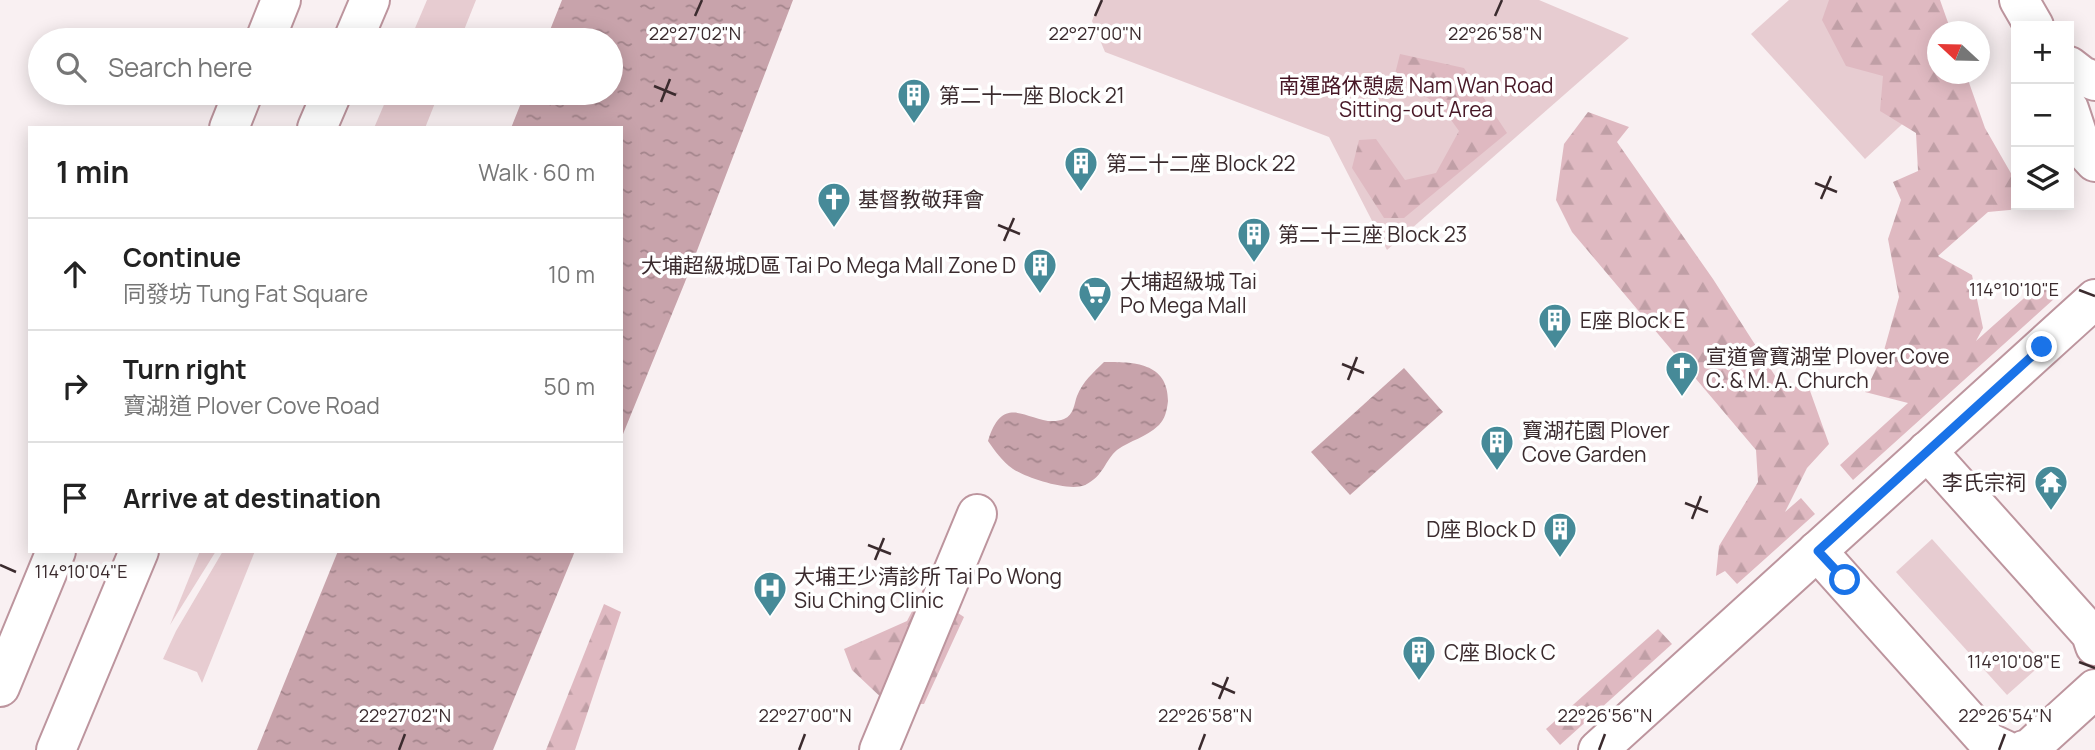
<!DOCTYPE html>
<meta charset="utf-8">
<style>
:root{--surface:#fff;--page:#f2f2f2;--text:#222;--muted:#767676;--line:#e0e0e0}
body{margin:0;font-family:Manrope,"Noto Sans TC",sans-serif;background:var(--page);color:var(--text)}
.controls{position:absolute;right:21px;top:21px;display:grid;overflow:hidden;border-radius:0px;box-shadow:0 4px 18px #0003}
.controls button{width:63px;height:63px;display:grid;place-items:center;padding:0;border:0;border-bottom:2px solid var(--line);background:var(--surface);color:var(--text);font:35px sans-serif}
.compass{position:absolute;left:1927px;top:21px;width:63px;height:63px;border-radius:50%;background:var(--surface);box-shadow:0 4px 18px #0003;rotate:292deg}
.stop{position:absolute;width:21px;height:21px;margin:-16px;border:5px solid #1a73e8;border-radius:50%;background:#fff}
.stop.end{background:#1a73e8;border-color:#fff;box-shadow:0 2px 7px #0008}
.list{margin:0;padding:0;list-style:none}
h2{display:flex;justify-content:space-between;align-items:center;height:91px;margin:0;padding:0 28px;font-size:30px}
h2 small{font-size:23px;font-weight:400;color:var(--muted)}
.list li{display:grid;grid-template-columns:46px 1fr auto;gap:21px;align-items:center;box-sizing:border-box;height:112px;padding:0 28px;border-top:2px solid var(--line)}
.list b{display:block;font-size:26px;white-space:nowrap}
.list p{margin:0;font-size:23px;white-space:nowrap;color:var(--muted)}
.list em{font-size:23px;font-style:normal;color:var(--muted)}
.icon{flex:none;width:38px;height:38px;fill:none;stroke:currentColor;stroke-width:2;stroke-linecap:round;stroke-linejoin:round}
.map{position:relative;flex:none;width:2095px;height:750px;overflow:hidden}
.search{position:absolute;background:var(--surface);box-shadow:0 4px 18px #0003;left:28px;top:28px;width:595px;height:77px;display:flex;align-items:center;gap:18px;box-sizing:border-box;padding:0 24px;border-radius:38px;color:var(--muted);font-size:26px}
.panel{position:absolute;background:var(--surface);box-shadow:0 4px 18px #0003;left:28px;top:126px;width:595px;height:427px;border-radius:0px}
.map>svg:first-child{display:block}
</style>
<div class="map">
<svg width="2095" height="750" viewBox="0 0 2095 750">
<defs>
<pattern id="forest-firs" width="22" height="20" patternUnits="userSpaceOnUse" patternTransform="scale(1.75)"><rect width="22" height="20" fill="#dfb9c1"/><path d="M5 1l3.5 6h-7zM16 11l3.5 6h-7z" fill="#c09fa6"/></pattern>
<pattern id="water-ripples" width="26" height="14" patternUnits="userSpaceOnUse" patternTransform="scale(1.75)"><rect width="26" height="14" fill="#c8a3ab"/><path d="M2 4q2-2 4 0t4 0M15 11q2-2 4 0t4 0" fill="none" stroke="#a4858c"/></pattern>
</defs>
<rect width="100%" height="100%" fill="#f9f0f2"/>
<g fill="#e7ccd1">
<polygon points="427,0 476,0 460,40 410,40"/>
<polygon points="1100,0 1539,0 1629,38 1387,250 1329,137 1105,52 1092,21"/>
<polygon points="1789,0 1840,0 1930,98 1865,159 1751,34"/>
<polygon points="389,93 439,93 425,128 374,128"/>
<polygon points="1932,539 2043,663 2007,695 1896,572"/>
<polygon points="200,551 216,551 170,625"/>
<polygon points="223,551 255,551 202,683 197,672 163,659 176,631"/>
</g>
<g fill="url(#forest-firs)">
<polygon points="1829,0 1940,0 1951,31 1938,32 1938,74 1966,74 1985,128 2016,182 2016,205 2030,205 2031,208 1988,212 1938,256 1972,275 1983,328 1976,341 2041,283 2055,298 1853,480 1840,465 1908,403 1865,392 1883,354 1899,297 1888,239 1901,200 1893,182 1918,171 1916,133 1880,111 1883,76 1846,66 1822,20"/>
<polygon points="1400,54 1464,68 1507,133 1404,218 1384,218 1352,168 1359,140 1376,139 1405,180 1436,173 1459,131 1441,106 1394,78"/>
<polygon points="1588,112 1629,127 1617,142 1713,279 1781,385 1809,388 1829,444 1807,468 1785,512 1801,498 1815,514 1737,584 1725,571 1716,576 1719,546 1758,482 1756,450 1572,232 1556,200 1564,144"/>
<polygon points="923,590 964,617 924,704 887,703 852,670 844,649 907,621"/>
<polygon points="604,604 621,612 575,750 546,750"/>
<polygon points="1658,629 1672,644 1560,745 1546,729"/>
</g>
<g fill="url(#water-ripples)">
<polygon points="562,0 793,0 685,282 621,439 621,128 511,128 525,93 611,93 611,40 546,40"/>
<path d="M1104,362C1133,362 1168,362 1168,401C1167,410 1165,419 1159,425C1145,438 1131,440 1117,450C1105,460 1104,476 1085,485C1069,492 1027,478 1013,469C1002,461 995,451 988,441C1005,385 1034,431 1064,419C1074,415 1074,404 1077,396C1083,381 1093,373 1104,362Z"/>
<polygon points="1404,368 1443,412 1350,495 1311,452"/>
<polygon points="338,551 575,551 493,750 257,750"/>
</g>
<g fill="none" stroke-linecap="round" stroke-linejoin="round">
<defs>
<g id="street">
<polyline points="2019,0 2034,26"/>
<polyline points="2069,109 2082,148 2095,162"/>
<polyline points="1927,451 2091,634 2095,646"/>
<polyline points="1817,551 1988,742 2005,750"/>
<polyline points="879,750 977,514"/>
<polyline points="2024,750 2029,749 2095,689"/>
</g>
<g id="secondary">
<polyline points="2069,66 2082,76 2095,81"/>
<polyline points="1598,750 2095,299"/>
</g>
<g id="primary">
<polyline points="265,40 281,0"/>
<polyline points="353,40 370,0"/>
<polyline points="229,128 243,93"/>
<polyline points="317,128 332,93"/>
<polyline points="0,687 56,551"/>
<polyline points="56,750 139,551"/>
</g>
</defs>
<use href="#street" stroke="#bd959e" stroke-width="42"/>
<use href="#secondary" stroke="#bd959e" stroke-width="42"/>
<use href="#primary" stroke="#bd959e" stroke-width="42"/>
<use href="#street" stroke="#fff" stroke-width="38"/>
<use href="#secondary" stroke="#fff" stroke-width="38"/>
<use href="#primary" stroke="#fff" stroke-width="38"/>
</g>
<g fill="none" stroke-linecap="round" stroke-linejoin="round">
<polyline stroke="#1a73e8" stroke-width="9" points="1845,580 1818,551 2042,347"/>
</g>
<path fill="none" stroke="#3b2b2e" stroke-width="2.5" d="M695,16L702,0M1095,16L1102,0M1495,16L1502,0M654,86L676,95M661,102L670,79M1815,183L1837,192M1821,199L1831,176M998,225L1020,234M1004,241L1014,218M2079,290L2095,296M1342,364L1364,373M1348,380L1357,357M1685,503L1708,512M1692,519L1701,496M868,545L891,554M875,560L884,538M0,565L16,572M2079,662L2095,668M1212,683L1235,693M1219,699L1228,677M399,750L405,734M799,750L805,734M1199,750L1205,734M1599,750L1605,734M1999,750L2005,734"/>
<defs>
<symbol id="building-pin" viewBox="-11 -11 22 30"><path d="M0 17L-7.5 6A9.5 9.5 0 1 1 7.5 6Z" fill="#468a98" stroke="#fff"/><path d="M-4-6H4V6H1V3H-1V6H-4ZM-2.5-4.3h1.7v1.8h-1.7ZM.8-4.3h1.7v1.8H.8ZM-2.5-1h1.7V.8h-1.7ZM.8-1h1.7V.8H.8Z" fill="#fff"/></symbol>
<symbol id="church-pin" viewBox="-11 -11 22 30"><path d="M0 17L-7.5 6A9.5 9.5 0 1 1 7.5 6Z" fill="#468a98" stroke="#fff"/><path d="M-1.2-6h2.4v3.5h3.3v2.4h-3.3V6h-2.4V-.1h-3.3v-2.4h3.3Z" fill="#fff"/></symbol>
<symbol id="supermarket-pin" viewBox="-11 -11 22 30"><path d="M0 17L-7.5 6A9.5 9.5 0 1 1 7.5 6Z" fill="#468a98" stroke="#fff"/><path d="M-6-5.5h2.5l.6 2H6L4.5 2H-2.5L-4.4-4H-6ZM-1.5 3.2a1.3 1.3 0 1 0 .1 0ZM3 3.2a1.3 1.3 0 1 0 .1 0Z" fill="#fff"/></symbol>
<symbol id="temple-pin" viewBox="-11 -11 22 30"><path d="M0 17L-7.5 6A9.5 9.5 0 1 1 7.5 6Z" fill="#468a98" stroke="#fff"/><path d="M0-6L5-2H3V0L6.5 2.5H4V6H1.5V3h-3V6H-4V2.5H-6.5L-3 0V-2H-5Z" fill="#fff"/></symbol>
<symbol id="hospital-pin" viewBox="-11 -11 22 30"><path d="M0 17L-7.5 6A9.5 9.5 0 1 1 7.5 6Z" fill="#468a98" stroke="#fff"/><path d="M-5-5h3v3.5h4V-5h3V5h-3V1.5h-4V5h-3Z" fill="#fff"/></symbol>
</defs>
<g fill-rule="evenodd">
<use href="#building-pin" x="895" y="76" width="38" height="52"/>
<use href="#building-pin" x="1062" y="144" width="38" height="52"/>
<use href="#church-pin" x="815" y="180" width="38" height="52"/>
<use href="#building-pin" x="1235" y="215" width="38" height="52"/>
<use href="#building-pin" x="1021" y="246" width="38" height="52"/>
<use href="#supermarket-pin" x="1076" y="274" width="38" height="52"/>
<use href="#building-pin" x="1536" y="301" width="38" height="52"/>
<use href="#church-pin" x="1663" y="349" width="38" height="52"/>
<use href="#building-pin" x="1478" y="423" width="38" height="52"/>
<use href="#temple-pin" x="2032" y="463" width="38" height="52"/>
<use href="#building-pin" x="1541" y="510" width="38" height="52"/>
<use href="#hospital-pin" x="751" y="569" width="38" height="52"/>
<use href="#building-pin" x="1400" y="633" width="38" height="52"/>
</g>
<g text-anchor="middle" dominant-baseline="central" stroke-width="7" stroke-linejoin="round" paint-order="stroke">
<g font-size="21" fill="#471726" stroke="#fff">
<text x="1416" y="85">南運路休憩處 Nam Wan Road<tspan x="1416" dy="24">Sitting-out Area</tspan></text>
</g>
<g font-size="21" fill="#3b2b2e" stroke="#fff" text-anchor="start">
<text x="939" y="95">第二十一座 Block 21</text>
<text x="1106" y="163">第二十二座 Block 22</text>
<text x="858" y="199">基督教敬拜會</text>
<text x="1278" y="234">第二十三座 Block 23</text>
<text x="1016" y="265" text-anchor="end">大埔超級城D區 Tai Po Mega Mall Zone D</text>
<text x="1120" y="281">大埔超級城 Tai<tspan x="1120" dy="24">Po Mega Mall</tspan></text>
<text x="1580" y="320">E座 Block E</text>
<text x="1706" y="356">宣道會寶湖堂 Plover Cove<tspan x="1706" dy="24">C. &amp; M. A. Church</tspan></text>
<text x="1522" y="430">寶湖花園 Plover<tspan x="1522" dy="24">Cove Garden</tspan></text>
<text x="2026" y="482" text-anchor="end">李氏宗祠</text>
<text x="1536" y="529" text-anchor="end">D座 Block D</text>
<text x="794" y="576">大埔王少清診所 Tai Po Wong<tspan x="794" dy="24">Siu Ching Clinic</tspan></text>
<text x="1444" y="652">C座 Block C</text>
</g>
</g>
<g font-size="18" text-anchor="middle" fill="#3b2b2e" stroke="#fff" stroke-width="7" stroke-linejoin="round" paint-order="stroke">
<text x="695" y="40">22°27'02"N</text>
<text x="1095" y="40">22°27'00"N</text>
<text x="1495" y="40">22°26'58"N</text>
<text x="2014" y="296">114°10'10"E</text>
<text x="81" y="578">114°10'04"E</text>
<text x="2014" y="668">114°10'08"E</text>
<text x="405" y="722">22°27'02"N</text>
<text x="805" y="722">22°27'00"N</text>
<text x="1205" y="722">22°26'58"N</text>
<text x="1605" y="722">22°26'56"N</text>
<text x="2005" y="722">22°26'54"N</text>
</g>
</svg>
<div class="controls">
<button>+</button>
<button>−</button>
<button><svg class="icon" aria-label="layers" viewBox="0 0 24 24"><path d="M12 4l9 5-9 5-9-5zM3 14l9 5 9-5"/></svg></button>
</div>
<svg class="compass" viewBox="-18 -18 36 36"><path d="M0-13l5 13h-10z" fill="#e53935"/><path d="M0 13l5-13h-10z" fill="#767676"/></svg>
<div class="stop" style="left:1845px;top:580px"></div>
<div class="stop end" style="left:2042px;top:347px"></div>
<div class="search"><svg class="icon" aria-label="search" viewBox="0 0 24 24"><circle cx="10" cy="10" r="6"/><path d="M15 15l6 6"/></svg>Search here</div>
<section class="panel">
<h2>1 min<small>Walk · 60 m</small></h2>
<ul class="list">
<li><svg class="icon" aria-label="ahead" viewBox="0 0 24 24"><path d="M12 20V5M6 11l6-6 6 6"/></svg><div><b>Continue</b><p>同發坊 Tung Fat Square</p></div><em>10 m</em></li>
<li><svg class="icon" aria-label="right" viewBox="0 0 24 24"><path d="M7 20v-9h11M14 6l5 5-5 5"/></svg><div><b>Turn right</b><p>寶湖道 Plover Cove Road</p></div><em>50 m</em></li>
<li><svg class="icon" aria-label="arrive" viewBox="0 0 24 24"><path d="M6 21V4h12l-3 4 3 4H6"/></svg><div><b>Arrive at destination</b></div></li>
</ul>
</section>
</div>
